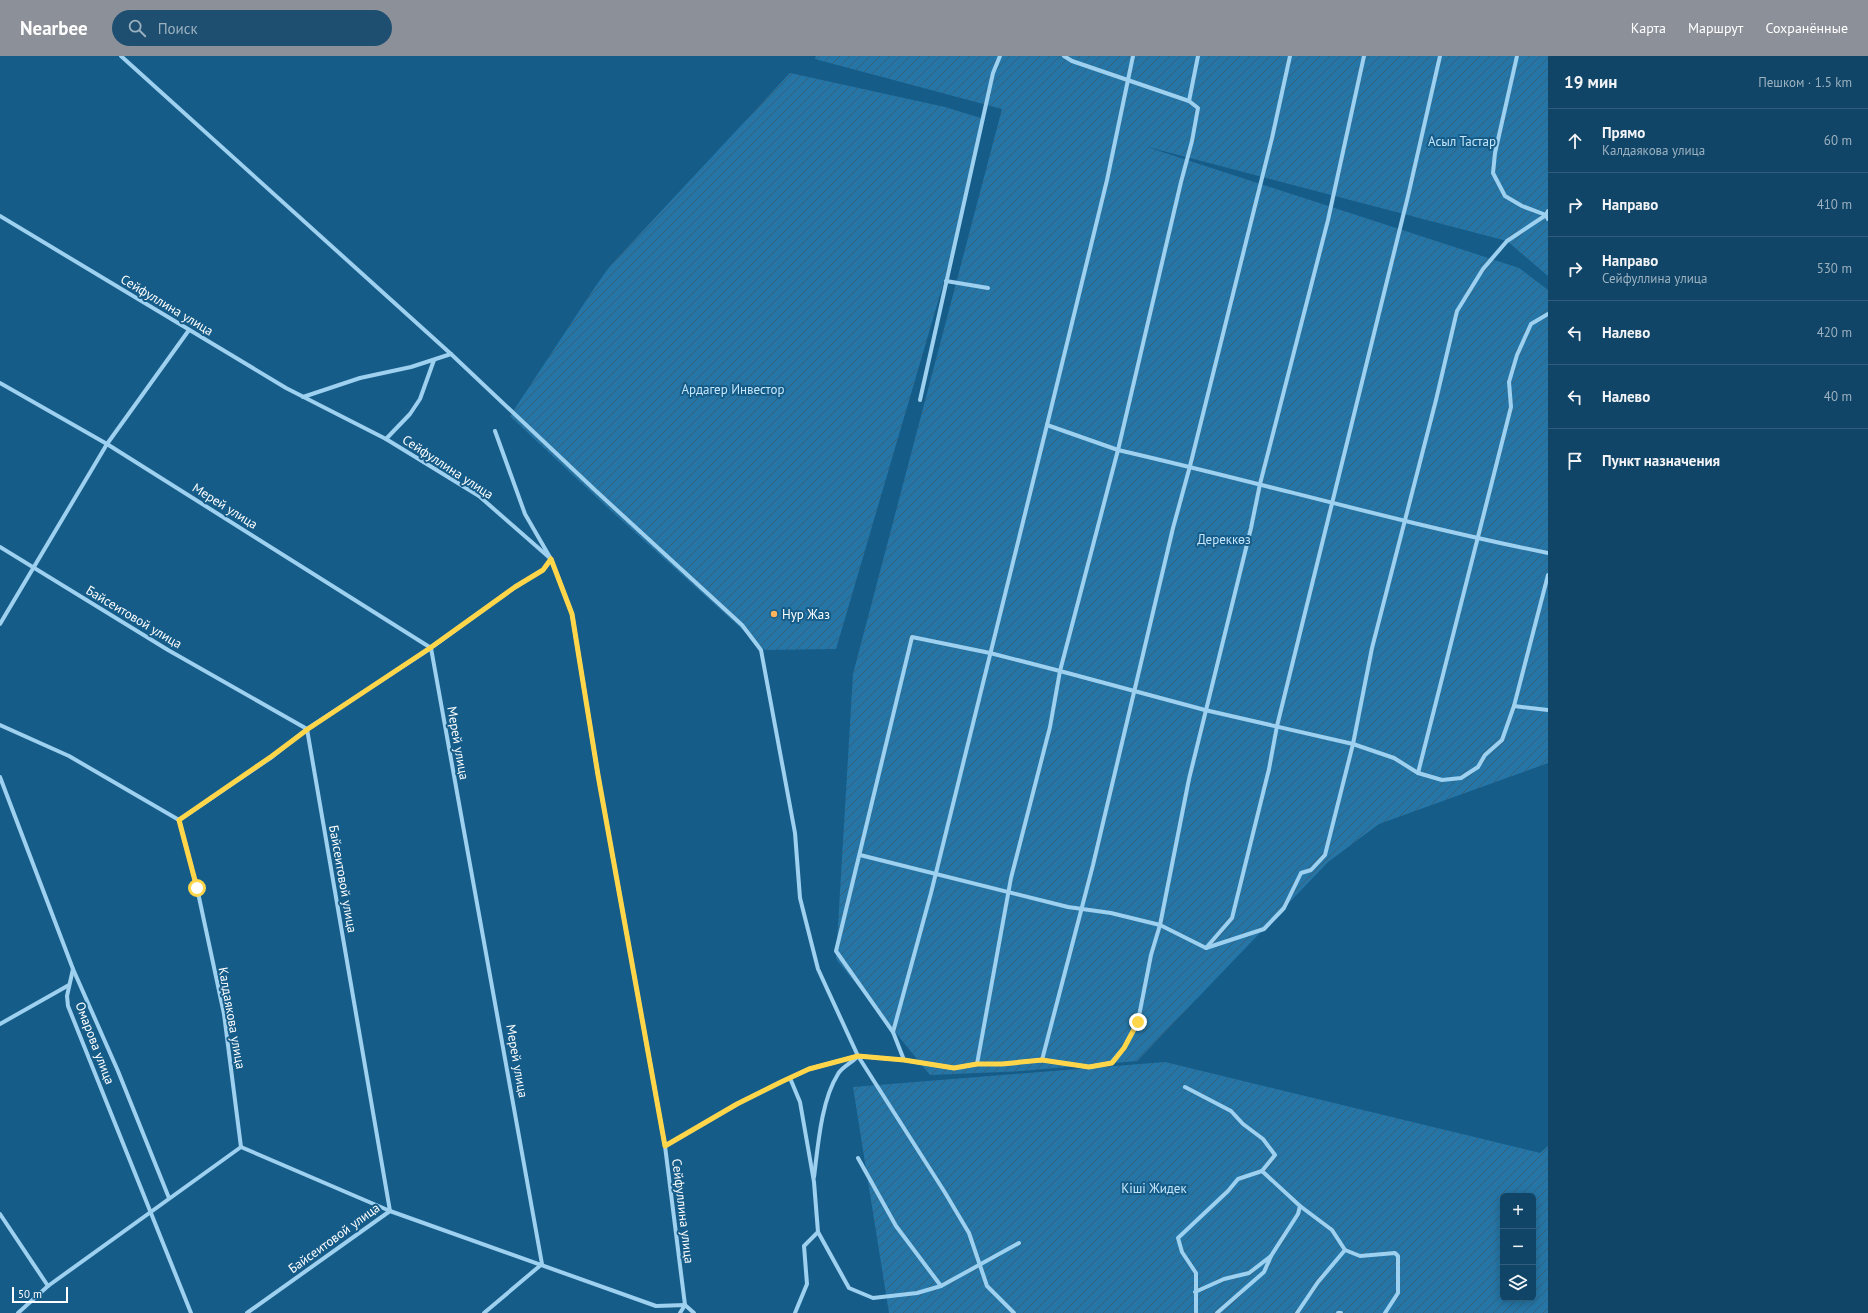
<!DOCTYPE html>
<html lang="ru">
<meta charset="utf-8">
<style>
:root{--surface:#104567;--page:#1e4f70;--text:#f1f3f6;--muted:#9cb1c0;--line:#305d7b;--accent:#8c9099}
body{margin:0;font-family:"PT Sans",sans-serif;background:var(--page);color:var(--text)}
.controls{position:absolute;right:12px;bottom:12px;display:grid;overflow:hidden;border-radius:6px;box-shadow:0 2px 10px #0003}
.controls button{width:36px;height:36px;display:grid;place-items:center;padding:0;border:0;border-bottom:1px solid var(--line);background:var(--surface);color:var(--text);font:20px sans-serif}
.scale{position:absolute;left:12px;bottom:10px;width:56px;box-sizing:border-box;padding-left:4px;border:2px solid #fff;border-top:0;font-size:11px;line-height:14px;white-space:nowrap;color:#fff;-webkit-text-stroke:3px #165c89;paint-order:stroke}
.stop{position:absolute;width:12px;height:12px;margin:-9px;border:3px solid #ffd54a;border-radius:50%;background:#fff}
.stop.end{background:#ffd54a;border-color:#fff;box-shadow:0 1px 4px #0008}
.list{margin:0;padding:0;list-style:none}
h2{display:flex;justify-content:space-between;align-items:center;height:52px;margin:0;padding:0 16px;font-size:17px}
h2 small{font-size:13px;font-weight:400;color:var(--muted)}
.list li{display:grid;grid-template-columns:26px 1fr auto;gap:12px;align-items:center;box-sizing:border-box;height:64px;padding:0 16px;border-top:1px solid var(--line)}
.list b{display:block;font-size:15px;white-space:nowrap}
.list p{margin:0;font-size:13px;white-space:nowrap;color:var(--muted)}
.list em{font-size:13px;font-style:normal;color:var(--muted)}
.icon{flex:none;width:22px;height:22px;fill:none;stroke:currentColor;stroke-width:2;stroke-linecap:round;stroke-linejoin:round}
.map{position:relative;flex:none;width:1548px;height:1257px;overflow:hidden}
header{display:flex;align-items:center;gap:24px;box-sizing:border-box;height:56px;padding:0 20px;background:var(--accent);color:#fff}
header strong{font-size:19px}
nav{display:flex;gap:22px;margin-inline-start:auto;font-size:14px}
.search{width:280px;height:36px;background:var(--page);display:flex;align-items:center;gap:10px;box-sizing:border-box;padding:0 14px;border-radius:22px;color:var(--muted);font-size:15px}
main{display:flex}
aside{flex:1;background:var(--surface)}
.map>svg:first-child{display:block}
</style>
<header>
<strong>Nearbee</strong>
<div class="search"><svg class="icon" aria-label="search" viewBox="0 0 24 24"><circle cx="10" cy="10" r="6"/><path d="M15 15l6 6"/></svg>Поиск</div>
<nav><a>Карта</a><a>Маршрут</a><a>Сохранённые</a></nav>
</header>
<main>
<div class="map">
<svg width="1548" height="1257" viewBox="0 0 1548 1257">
<defs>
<pattern id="garden-furrows" width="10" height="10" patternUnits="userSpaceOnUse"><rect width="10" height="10" fill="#2576a7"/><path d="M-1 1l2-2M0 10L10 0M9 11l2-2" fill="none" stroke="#3a5f75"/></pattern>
</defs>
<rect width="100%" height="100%" fill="#165c89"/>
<g fill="url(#garden-furrows)" fill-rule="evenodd">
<polygon points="816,0 1548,0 1548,220 1507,185 1144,90 1519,212 1548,234 1548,707 1379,768 1328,806 1137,1005 1021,1015 930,1019 836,903 853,618 1002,53 815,3"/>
<polygon points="790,17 945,51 984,63 952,198 836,593 765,594 607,451 510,360 595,231 610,210"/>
<path d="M1165,1006L1540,1097L1548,1090V1257H889L853,1031ZM1503,1140H1533V1242H1503Z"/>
</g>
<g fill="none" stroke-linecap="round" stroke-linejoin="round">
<g stroke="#9ed0ef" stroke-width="4">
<polyline points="121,0 451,298 596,435 742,569 761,594 795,777 800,842 818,913 858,1000 944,1135 969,1177 987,1230 1014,1257"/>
<path d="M1064,0L1072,5L1189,45L1198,52L1192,85L1181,126L1118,394C1262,427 1404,468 1548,497"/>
<polyline points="1517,0 1495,97 1493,117 1505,140 1522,150 1546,159 1548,155"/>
<polyline points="1189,45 1198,0"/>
<polyline points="0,160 286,332 386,383 479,440 551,503 572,558 598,719 665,1090 685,1249 694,1257"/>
<polyline points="946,225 988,232"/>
<polyline points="0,327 107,388 431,592 542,1208 484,1257"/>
<polyline points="303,341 360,322 411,311 451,298"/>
<polyline points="920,344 993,17 1000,0"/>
<polyline points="1047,369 1118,394 1060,615 1205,654 1353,688 1372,592 1436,344 1457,255 1483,213 1507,185 1546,159 1548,163"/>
<polyline points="386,383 410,358 420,343 434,304"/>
<polyline points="0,491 168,594 307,673 390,1155 247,1257"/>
<polyline points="0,568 107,388 189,274"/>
<polyline points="1514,650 1548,519"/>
<polyline points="0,669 69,700 179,764 197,832 224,958 241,1091 48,1230 18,1257"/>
<polyline points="1418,717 1511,351 1509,326 1517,299 1531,268 1548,258"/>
<polyline points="0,721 73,913 67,940 68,950 191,1257"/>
<polyline points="179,764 272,701 307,673 431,592 515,531 543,514 551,503 525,458 495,375"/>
<polyline points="860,799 1068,851 1111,857 1160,869 1206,892 1264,873 1284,852 1301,817 1311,814 1325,799 1353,688 1394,702 1418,717 1442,724 1461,722 1478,711 1485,699 1502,684 1514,650 1548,654"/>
<polyline points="1206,892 1232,862 1269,713 1277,670 1408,140 1440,0"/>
<polyline points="73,913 118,1015 169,1142"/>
<polyline points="0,968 69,929"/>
<polyline points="893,976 931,837 1047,369 1107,124 1133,0"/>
<polyline points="904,1004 893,976 836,895 912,581 990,597 1060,615 1050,671 1011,822 977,1008"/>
<polyline points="1042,1004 1093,809 1173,472 1190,410 1272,82 1290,0"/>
<polyline points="790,1022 800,1046 814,1126 818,1176 849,1232 873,1242 917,1237 941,1230 1019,1187"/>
<polyline points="1185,1031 1231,1055 1243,1068 1263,1083 1275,1099 1262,1115 1238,1123 1228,1135 1178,1182 1182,1196 1196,1217 1196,1257"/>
<polyline points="665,1090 737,1048 781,1026 809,1013 858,1000 904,1004 954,1012 977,1008 1002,1008 1042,1004 1089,1011 1111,1007 1124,992 1138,965 1151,899 1160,869 1189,723 1251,472 1260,428 1328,164 1364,0"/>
<polyline points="241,1091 390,1155 656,1250 685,1249 680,1257"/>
<polyline points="858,1102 896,1170 941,1230"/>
<path d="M814,1121C818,1090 821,1045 838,1018C841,1012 851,1007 856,1002"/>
<polyline points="1300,1150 1332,1174 1345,1194 1360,1200 1395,1197 1398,1200 1398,1237 1385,1257"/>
<polyline points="0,1158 48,1230"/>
<polyline points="1195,1236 1224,1223 1249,1217 1271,1200 1298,1158 1300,1150 1262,1115"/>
<polyline points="795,1257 807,1228 804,1190 818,1176"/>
<polyline points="1217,1257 1264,1216 1271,1200"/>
<polyline points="1297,1257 1318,1226 1345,1194"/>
<polyline points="1338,1257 1341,1257"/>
</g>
</g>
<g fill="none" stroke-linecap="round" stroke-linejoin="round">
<polyline stroke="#ffd54a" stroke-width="5" points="197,832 179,764 272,700 308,673 430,592 515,531 543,514 551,503 572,558 598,719 665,1090 737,1048 781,1026 809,1013 858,1000 904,1004 954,1012 977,1008 1002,1008 1042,1004 1089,1011 1112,1007 1124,992 1138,966"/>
</g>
<circle fill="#ffb35b" stroke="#165c89" stroke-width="1.5" cx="774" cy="558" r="4"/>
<g text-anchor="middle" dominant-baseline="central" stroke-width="4" stroke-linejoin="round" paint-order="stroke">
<g font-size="13" fill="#c4e6fb" stroke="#165c89">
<text x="1462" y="85">Асыл Тастар</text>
<text x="733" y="333">Ардагер Инвестор</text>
<text x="1224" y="483">Дереккөз</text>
<text x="1154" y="1132">Кіші Жидек</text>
</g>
<g font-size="13" fill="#fff" stroke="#165c89">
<text transform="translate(167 249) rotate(31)">Сейфуллина улица</text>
<text transform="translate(448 411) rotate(33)">Сейфуллина улица</text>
<text transform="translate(225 450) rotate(32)">Мерей улица</text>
<text transform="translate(134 561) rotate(31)">Байсеитовой улица</text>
<text transform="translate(458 687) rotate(80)">Мерей улица</text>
<text transform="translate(343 823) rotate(80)">Байсеитовой улица</text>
<text transform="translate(232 962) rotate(80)">Калдаякова улица</text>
<text transform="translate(95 987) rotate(69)">Омарова улица</text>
<text transform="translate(517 1005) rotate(80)">Мерей улица</text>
<text transform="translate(683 1155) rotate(83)">Сейфуллина улица</text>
<text transform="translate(334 1182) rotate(-36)">Байсеитовой улица</text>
</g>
<g font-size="13" fill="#fff" stroke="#165c89" text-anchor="start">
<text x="782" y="558">Нур Жаз</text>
</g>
</g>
</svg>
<div class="controls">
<button>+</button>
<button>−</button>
<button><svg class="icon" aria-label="layers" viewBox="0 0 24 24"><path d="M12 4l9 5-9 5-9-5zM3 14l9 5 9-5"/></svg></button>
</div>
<div class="scale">50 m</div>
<div class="stop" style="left:197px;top:832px"></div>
<div class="stop end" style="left:1138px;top:966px"></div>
</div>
<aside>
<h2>19 мин<small>Пешком · 1.5 km</small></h2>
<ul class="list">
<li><svg class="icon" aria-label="ahead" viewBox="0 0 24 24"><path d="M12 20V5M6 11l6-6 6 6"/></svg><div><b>Прямо</b><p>Калдаякова улица</p></div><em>60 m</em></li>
<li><svg class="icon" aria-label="right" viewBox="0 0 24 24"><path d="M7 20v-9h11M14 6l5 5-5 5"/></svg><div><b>Направо</b></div><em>410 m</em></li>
<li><svg class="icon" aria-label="right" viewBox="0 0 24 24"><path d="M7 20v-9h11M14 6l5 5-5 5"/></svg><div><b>Направо</b><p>Сейфуллина улица</p></div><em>530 m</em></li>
<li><svg class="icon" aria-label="left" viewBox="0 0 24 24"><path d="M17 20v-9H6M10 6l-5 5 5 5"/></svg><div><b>Налево</b></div><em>420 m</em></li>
<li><svg class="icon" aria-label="left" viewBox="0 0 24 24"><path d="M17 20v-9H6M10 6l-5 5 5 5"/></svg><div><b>Налево</b></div><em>40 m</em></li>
<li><svg class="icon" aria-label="arrive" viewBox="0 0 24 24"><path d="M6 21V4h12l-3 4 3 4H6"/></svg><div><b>Пункт назначения</b></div></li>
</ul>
</aside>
</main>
